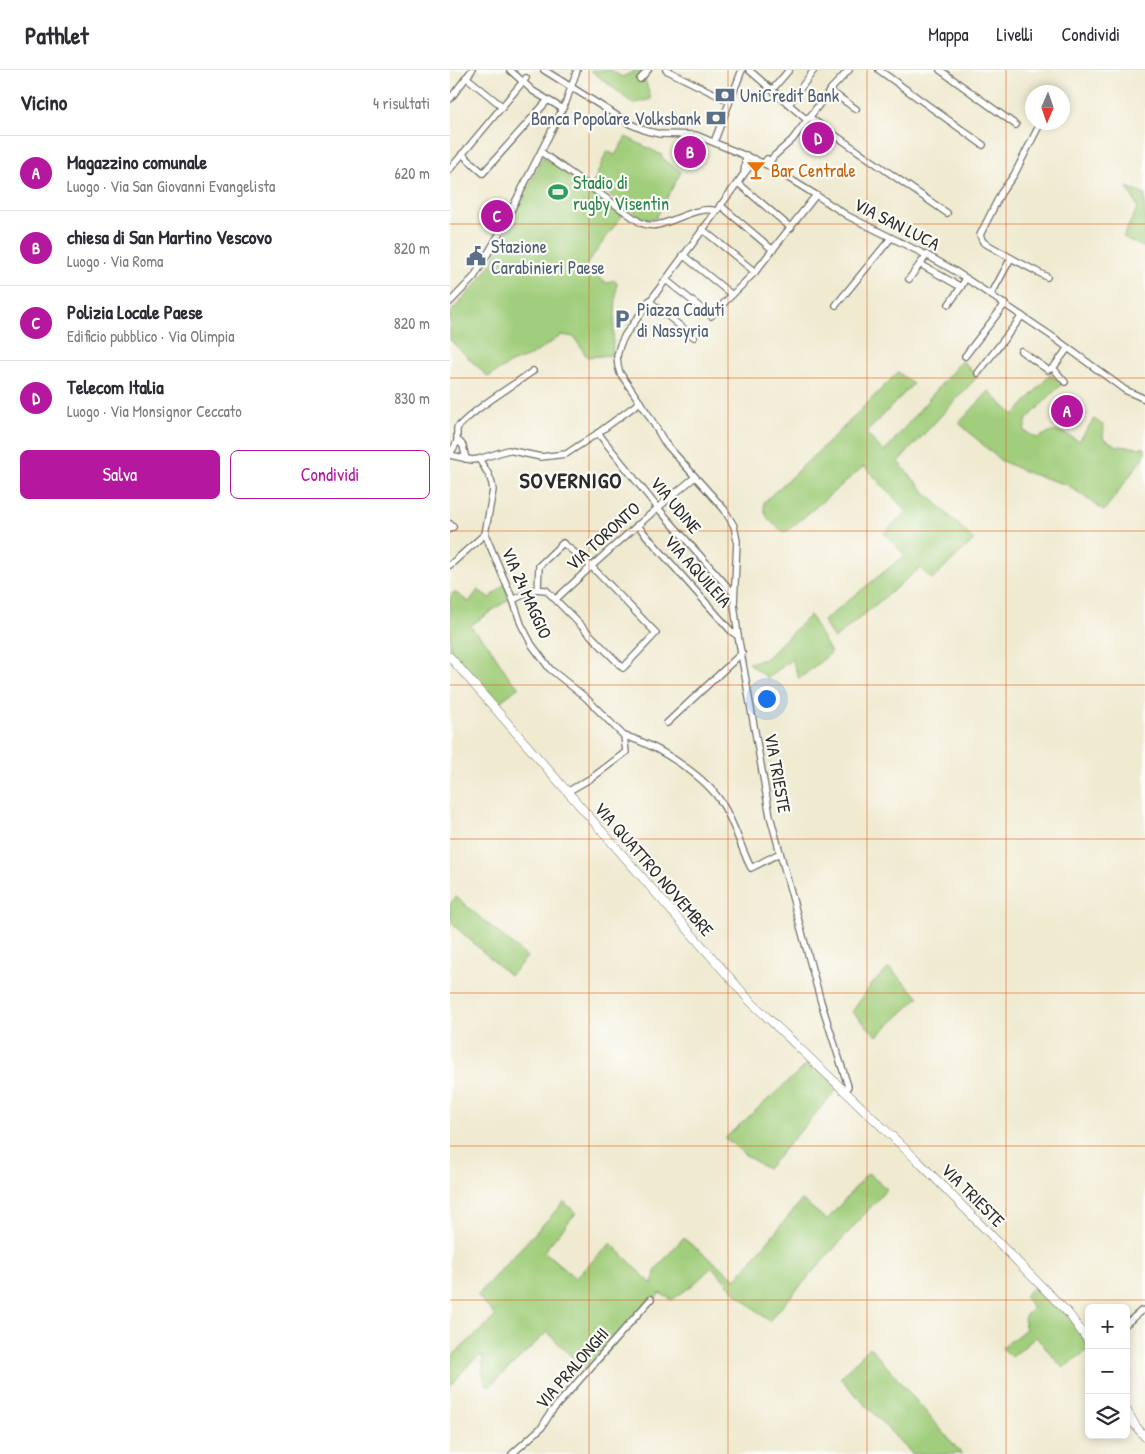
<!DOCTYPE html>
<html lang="it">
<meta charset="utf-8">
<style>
:root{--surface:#fff;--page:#f7f7f7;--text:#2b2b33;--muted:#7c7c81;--line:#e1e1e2;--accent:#b5179e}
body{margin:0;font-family:"Patrick Hand",sans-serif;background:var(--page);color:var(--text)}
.controls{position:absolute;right:15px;bottom:15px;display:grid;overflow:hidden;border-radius:8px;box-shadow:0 2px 8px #0003}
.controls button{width:45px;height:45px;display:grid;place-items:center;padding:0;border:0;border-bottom:1px solid var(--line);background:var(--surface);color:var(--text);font:25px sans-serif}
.compass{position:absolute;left:575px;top:15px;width:45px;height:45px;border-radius:50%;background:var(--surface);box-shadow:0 2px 8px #0003;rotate:182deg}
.you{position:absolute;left:316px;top:628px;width:18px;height:18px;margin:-12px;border:4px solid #fff;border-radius:50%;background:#1a73e8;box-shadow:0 0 0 8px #1a73e833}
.badge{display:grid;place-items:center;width:32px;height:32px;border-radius:50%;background:var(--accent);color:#fff;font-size:16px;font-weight:700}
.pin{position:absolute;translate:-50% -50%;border:2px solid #fff;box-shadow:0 1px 5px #0006}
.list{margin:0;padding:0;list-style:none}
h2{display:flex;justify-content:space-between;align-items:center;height:65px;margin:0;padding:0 20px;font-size:21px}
h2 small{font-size:16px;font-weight:400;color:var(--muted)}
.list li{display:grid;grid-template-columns:32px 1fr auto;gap:15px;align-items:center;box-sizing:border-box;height:75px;padding:0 20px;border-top:1px solid var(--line)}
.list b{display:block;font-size:19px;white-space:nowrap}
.list p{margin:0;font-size:16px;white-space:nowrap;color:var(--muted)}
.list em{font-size:16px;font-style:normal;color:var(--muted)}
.actions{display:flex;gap:10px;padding:15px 20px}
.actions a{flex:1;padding:11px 0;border:1px solid var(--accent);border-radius:8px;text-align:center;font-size:18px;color:var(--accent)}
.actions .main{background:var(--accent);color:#fff}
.icon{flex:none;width:28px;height:28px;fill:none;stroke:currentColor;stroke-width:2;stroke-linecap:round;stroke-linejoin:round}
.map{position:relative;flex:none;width:695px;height:1384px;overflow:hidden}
header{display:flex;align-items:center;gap:30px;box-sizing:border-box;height:70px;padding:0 25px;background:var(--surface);border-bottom:1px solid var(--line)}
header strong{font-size:24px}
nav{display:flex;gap:28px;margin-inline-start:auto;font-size:18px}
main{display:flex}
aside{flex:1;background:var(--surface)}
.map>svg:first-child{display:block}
</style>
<header>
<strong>Pathlet</strong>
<nav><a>Mappa</a><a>Livelli</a><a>Condividi</a></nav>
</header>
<main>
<aside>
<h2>Vicino<small>4 risultati</small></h2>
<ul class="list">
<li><span class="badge">A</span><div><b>Magazzino comunale</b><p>Luogo · Via San Giovanni Evangelista</p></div><em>620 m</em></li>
<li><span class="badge">B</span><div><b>chiesa di San Martino Vescovo</b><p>Luogo · Via Roma</p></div><em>820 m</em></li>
<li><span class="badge">C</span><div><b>Polizia Locale Paese</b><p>Edificio pubblico · Via Olimpia</p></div><em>820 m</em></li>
<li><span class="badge">D</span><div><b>Telecom Italia</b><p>Luogo · Via Monsignor Ceccato</p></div><em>830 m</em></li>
</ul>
<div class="actions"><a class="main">Salva</a><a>Condividi</a></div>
</aside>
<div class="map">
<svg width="695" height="1384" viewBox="0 0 695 1384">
<rect width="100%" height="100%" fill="#fdfcf7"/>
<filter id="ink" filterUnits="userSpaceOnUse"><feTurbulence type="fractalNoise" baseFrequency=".02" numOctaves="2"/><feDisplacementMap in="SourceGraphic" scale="10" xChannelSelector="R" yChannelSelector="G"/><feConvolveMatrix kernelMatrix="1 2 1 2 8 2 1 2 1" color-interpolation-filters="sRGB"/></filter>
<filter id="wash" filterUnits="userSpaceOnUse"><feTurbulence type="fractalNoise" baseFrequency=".0096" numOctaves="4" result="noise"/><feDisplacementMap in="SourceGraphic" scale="20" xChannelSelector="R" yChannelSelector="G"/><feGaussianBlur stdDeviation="1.12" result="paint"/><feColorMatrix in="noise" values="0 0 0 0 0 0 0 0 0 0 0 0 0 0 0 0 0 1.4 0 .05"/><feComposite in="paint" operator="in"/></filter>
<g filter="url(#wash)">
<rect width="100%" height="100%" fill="#efead0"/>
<g fill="#a1ce7c" stroke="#667c54">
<polygon points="140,0 161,0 172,7 187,0 192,0 201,29 183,34 165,19"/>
<polygon points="176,67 212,85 212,88 231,102 206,148 195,149 190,147 143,113 157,81 165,85"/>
<polygon points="93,87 174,143 134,198 155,212 158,213 163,210 167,213 162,285 137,287 124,267 112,265 82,285 61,293 38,307 0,270 0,243 29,211 40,196"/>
<polygon points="677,117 695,125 695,178 673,167 688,137"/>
<path d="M512,290L527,307L448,392L477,424L524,470L482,509L470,498L384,569L373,551L455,485L434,463L457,442L414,396L335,463C324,454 313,449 314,432L385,366L448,302L463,314L416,363L434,382Z"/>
<path d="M600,305L613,313L577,349L574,361L587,368C609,358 608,360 629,371L644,349L654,356L653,368L667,376L695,378V385L654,441L618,415L578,403L550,390L509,353L539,321L544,327L564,345Z"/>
<polygon points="54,514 59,529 20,556 39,576 61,610 69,617 47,634 0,579 0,526 4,522 19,532 28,520 40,528"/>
<polygon points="360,545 381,583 349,609 342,589 318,608 298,593 315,589"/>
<polygon points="6,827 77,887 60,906 0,852 0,834"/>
<polygon points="439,898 469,927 427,966 402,942 421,915"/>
<polygon points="361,991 389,1017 317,1099 294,1084 275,1068"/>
<path d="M418,1103L437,1119L319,1251L287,1224L262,1197L244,1214L222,1230L210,1223L137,1305L128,1293L97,1262L39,1317C31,1310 33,1296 33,1286H31L22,1291L0,1316V1288L46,1246L27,1225L114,1132L126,1143L94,1181L125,1208L161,1173L202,1214L206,1199L233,1168L286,1209L352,1130L377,1150Z"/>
<path d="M587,1214C606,1233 626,1253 639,1277V1279L613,1298L586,1267L562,1287L552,1278L576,1259C572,1247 575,1246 583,1238L574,1226Z"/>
<polygon points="420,1277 512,1384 462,1384 390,1308"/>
</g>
</g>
<g filter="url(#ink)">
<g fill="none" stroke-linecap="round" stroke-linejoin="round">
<defs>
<g id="minor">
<polyline points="60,0 83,21 113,39"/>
<polyline points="94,0 180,54 197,61 210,64 246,65 315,94"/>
<polyline points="216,0 279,31"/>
<polyline points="299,0 357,50"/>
<polyline points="429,0 533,75"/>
<polyline points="490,0 566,55"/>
<polyline points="16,7 53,37"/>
<polyline points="190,9 198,0"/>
<polyline points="322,20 339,0"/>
<polyline points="378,28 383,23 406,39"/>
<polyline points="0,29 22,0"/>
<polyline points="339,34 364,0"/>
<polyline points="359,47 497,143"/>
<polyline points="264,72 292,0"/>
<path d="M91,82L191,153C196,155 202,156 207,155C224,152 249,135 266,141"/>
<polyline points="12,84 33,103 98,30"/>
<polyline points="305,89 175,265 170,275 167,286 168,296 170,303 198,344 215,373 274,439 284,456 287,471 284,534 288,566 320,746 371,932 397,1013 398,1016 396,1022"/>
<polyline points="320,92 317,89 314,93 317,95 319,94 323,87 342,70 381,19 399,0"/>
<polyline points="317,95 366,125 398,146 482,188 505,201 603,267 675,320 695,329"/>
<polyline points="0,99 76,8"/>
<polyline points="294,103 296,85"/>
<polyline points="288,113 341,158"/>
<polyline points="270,135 323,180"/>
<polyline points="252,159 305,202"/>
<polyline points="233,185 282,225"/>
<polyline points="477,185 470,194 511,217 516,208"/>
<polyline points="561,188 597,207"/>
<polyline points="459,209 470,194"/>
<polyline points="216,210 261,246 305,202 366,125"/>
<polyline points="541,225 561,188 533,172 530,165 551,123 564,105 591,52"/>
<polyline points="199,231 244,267"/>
<polyline points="0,232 24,207 47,168 116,32 127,0"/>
<polyline points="499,234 511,217"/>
<polyline points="386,235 441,168"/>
<polyline points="571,281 598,300 603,298 618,278"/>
<polyline points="515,286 555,234"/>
<polyline points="603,298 615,312"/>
<polyline points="528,303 572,246"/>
<polyline points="148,363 207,437 284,524"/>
<path d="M7,372V358C29,335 58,319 83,301"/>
<polyline points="0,384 7,372 10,372 13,376 16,389"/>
<polyline points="0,385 22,390 29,389 58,380 91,387 116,384 148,363 190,332"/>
<path d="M29,389C35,399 42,407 43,420L35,464L63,530L71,554L82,575L100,599L135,627L174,666L176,682L143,707L117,722"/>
<polyline points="0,454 3,457 0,459"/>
<polyline points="187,455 282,562 288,566"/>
<polyline points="0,495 35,464"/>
<path d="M106,529C151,487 197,446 245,407"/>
<polyline points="63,530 85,519 96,520 173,598 206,563 141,496 113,473 89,496 88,519"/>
<polyline points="217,653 292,583"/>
<path d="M174,666C206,674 257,707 273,735C285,755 291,778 301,798L330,783"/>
<polyline points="676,1254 691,1241 695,1240"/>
<polyline points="62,1384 92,1357 101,1342 201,1229"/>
</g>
<g id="major">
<polyline points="0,587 300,931 469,1092 619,1244 639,1272"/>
<polyline points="676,1339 685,1355 695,1367"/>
</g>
</defs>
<use href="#minor" stroke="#706e65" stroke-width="8"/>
<use href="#major" stroke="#706e65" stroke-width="9"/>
<use href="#minor" stroke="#fff" stroke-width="5.5"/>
<use href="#major" stroke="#fff" stroke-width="8"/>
</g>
</g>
<path fill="none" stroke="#df570e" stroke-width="1" stroke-opacity="0.55" d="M139,0V1384M278,0V1384M417,0V1384M556,0V1384M0,154H695M0,308H695M0,461H695M0,615H695M0,769H695M0,923H695M0,1076H695M0,1230H695"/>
<defs>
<symbol id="bank-bare" viewBox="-9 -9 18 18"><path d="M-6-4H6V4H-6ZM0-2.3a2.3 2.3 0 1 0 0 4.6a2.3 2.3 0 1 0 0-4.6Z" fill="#5c6f8a" stroke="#fdfcf7" stroke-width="2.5" paint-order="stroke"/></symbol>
<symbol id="bar-bare" viewBox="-9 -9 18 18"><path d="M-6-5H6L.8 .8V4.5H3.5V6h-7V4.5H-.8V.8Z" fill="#e8710a" stroke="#fdfcf7" stroke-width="2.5" paint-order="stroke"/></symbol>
<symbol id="stadium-bare" viewBox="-9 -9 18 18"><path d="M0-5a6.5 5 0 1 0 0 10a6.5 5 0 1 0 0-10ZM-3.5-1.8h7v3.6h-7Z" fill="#2e9e5b" stroke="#fdfcf7" stroke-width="2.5" paint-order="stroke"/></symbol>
<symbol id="civic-bare" viewBox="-9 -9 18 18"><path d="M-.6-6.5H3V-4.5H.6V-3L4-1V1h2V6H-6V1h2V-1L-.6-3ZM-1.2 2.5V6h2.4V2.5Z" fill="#5c6f8a" stroke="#fdfcf7" stroke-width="2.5" paint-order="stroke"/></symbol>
<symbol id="parking-bare" viewBox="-9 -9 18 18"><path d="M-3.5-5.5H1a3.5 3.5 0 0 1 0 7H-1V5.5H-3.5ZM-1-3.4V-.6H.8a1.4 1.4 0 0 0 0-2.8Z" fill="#5c6f8a" stroke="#fdfcf7" stroke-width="2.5" paint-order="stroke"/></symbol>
</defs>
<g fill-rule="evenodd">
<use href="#bank-bare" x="261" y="11" width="28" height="28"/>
<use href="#bank-bare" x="252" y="34" width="28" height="28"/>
<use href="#bar-bare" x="292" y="86" width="28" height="28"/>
<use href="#stadium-bare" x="94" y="108" width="28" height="28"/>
<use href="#civic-bare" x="12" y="172" width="28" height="28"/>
<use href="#parking-bare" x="158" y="235" width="28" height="28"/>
</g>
<g text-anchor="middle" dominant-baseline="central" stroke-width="4.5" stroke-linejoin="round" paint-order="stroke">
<g font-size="18" fill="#4e5e75" stroke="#fdfcf7" text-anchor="start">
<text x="290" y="25">UniCredit Bank</text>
<text x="251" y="48" text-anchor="end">Banca Popolare Volksbank</text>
<text x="41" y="176">Stazione<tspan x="41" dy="21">Carabinieri Paese</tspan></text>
<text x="187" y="239">Piazza Caduti<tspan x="187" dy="21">di Nassyria</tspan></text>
</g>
<g font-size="18" fill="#c56008" stroke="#fdfcf7" text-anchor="start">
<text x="321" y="100">Bar Centrale</text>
</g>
<g font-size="18" fill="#27864d" stroke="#fdfcf7" text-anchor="start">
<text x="123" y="112">Stadio di<tspan x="123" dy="21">rugby Visentin</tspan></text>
</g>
<g font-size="18" fill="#2b2b2b" stroke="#fdfcf7">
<text transform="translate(447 154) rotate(27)">VIA SAN LUCA</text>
<text transform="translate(226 435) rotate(50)">VIA UDINE</text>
<text transform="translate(153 466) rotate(-42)">VIA TORONTO</text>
<text transform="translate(248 501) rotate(48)">VIA AQUILEIA</text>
<text transform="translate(77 523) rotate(66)">VIA 24 MAGGIO</text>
<text transform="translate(328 703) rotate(80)">VIA TRIESTE</text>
<text transform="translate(204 799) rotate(49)">VIA QUATTRO NOVEMBRE</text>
<text transform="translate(523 1125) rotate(45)">VIA TRIESTE</text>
<text transform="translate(122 1298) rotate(-49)">VIA PRALONGHI</text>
</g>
<g font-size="22" font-weight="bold" letter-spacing="1" fill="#2b2b2b" stroke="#fdfcf7">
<text x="121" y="410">SOVERNIGO</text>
</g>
</g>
</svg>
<div class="controls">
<button>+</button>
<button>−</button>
<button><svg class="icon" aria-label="layers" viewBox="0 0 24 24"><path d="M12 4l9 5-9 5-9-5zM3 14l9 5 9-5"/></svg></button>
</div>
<svg class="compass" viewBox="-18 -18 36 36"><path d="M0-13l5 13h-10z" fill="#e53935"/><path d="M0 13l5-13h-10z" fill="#7c7c81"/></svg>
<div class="you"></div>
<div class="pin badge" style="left:617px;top:341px">A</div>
<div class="pin badge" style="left:240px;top:82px">B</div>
<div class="pin badge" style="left:47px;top:146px">C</div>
<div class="pin badge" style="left:368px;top:68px">D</div>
</div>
</main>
